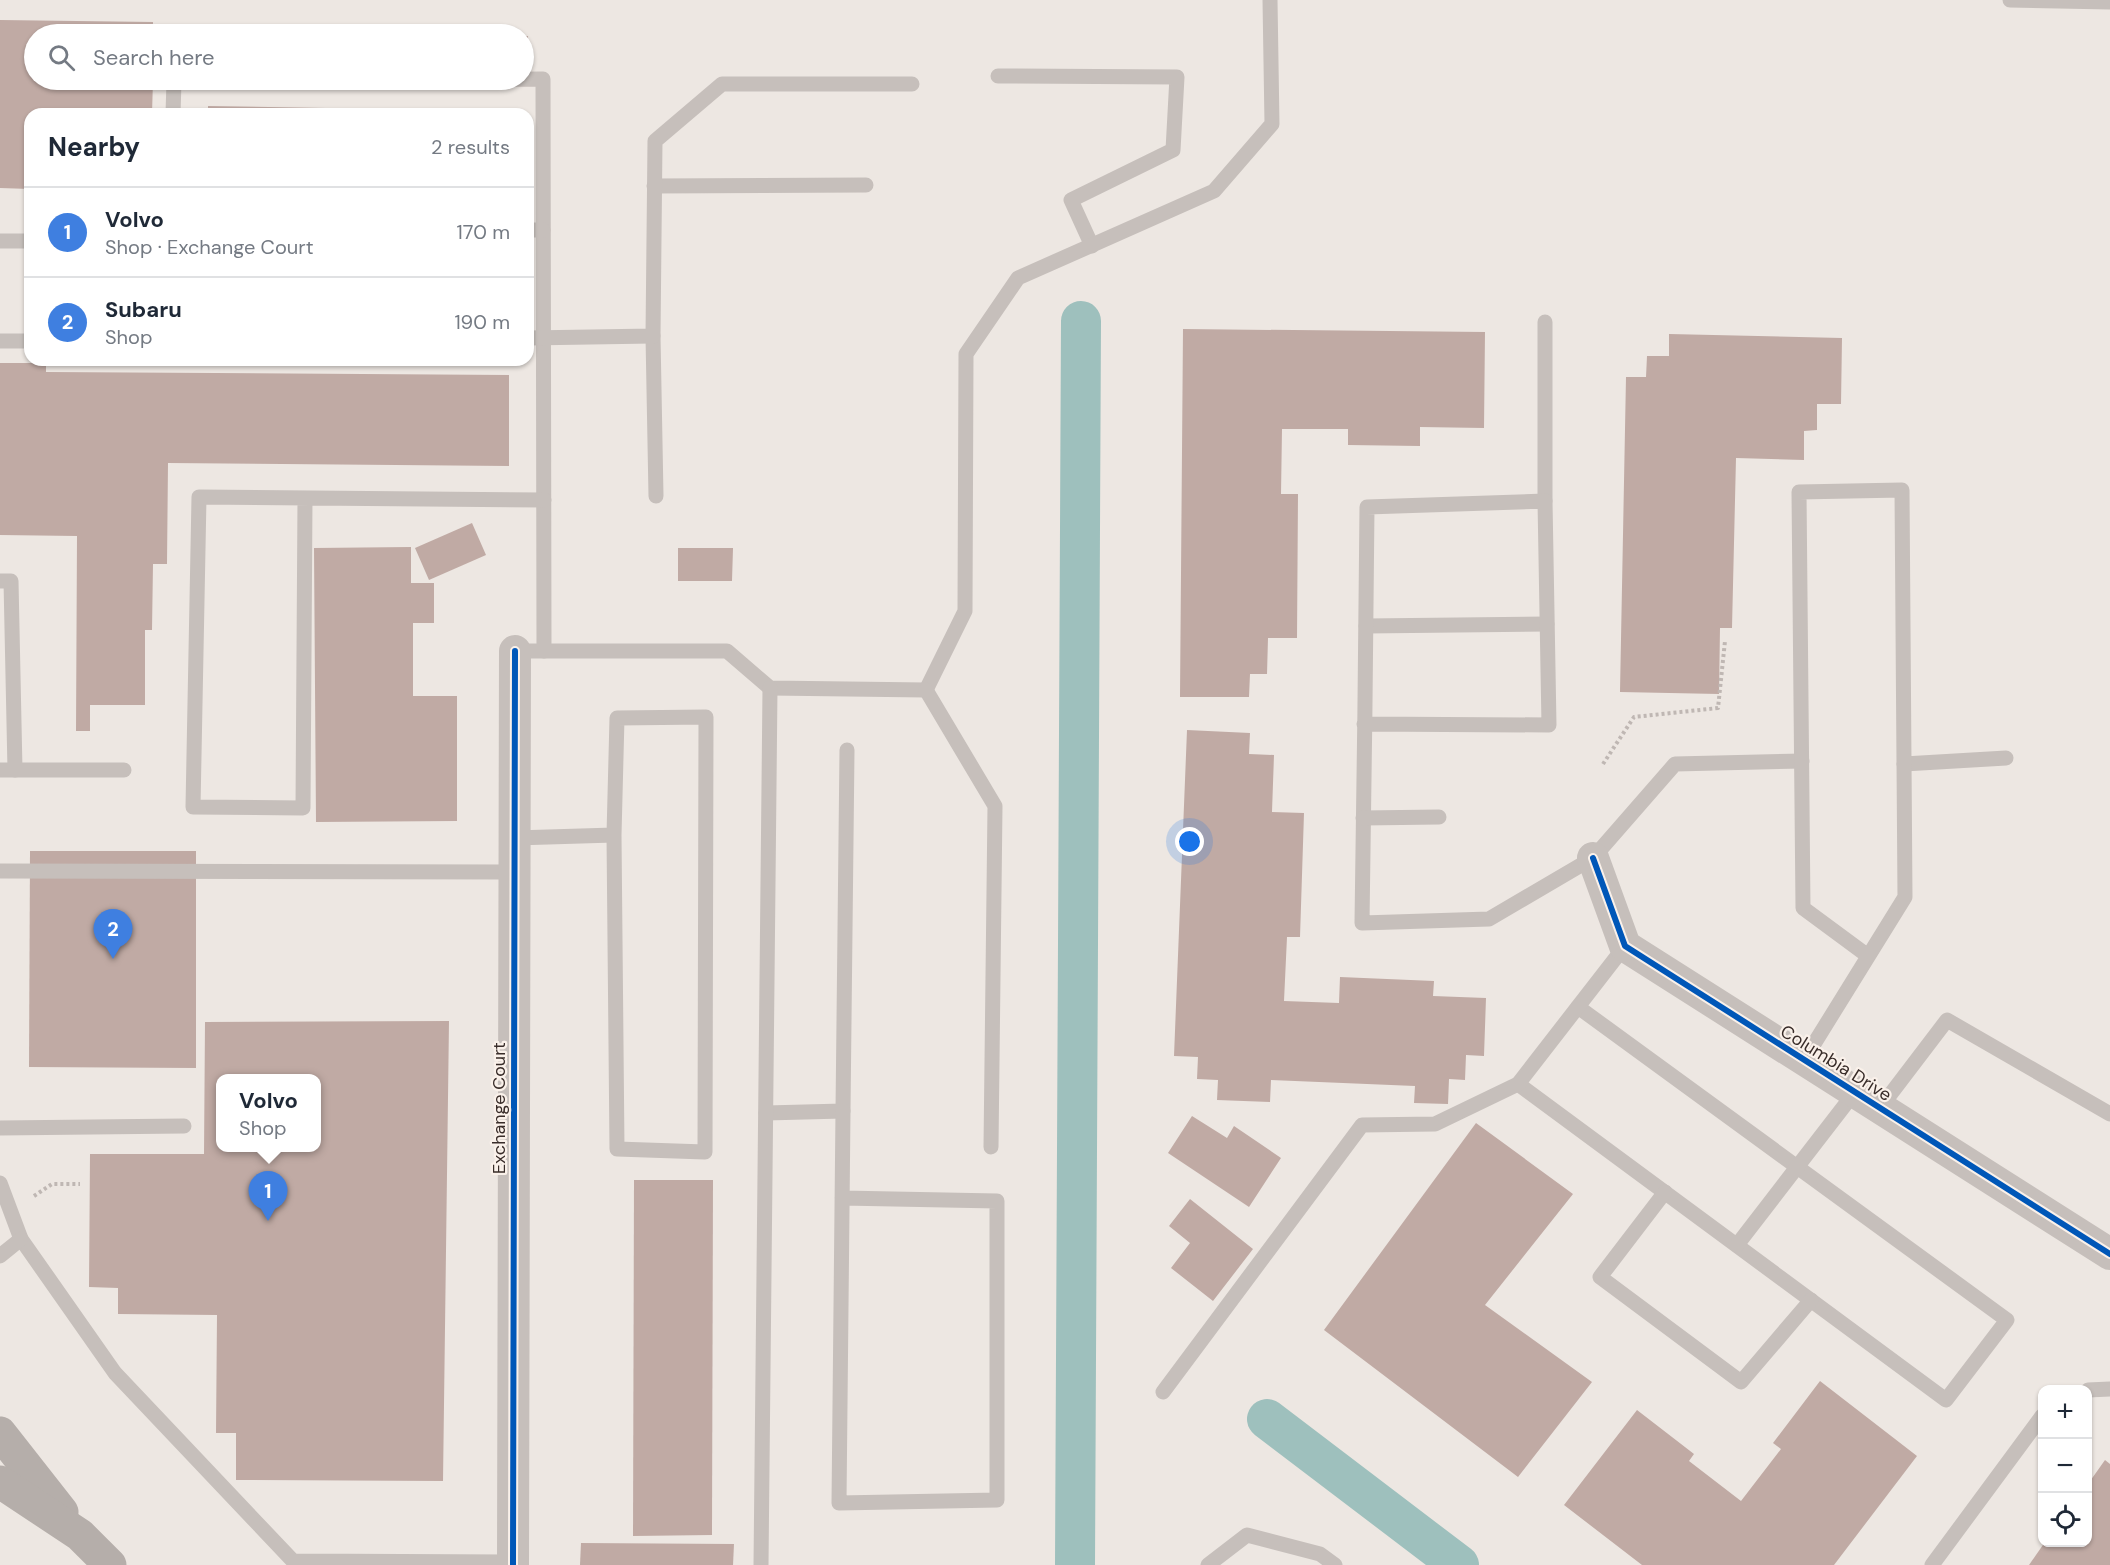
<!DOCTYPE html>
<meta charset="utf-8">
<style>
:root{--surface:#fff;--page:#f6f6f7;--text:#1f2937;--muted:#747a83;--line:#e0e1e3;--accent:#7c3aed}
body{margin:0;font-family:"DM Sans",sans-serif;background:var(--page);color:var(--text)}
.controls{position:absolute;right:18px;bottom:18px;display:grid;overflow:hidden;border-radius:12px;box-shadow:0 2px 4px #0004}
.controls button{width:54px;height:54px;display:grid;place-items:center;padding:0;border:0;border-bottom:2px solid var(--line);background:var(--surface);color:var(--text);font:30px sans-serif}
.you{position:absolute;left:1190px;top:842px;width:21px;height:21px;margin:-15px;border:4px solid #fff;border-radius:50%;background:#1a73e8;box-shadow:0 0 0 9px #1a73e833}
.badge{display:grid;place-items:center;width:39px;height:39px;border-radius:50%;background:var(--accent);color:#fff;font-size:20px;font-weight:700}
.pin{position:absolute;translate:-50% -50px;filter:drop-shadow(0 2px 3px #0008)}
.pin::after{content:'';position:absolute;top:32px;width:21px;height:18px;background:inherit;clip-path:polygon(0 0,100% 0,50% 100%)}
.popup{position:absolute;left:216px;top:1074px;width:105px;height:78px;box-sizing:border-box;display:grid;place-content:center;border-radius:12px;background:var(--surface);filter:drop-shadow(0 2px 4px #0005);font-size:20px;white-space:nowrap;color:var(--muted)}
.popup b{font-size:22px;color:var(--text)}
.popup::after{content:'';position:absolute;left:50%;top:100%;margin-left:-12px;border:12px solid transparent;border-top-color:var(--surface)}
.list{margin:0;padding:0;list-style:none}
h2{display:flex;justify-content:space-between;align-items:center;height:78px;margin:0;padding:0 24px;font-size:26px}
h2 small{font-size:20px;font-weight:400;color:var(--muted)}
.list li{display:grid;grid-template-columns:39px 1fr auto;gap:18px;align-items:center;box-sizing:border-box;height:90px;padding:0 24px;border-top:2px solid var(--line)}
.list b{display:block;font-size:22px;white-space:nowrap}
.list p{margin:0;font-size:20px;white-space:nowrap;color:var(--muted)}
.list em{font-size:20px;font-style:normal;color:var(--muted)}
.icon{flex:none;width:33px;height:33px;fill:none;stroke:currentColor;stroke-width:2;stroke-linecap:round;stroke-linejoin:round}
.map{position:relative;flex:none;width:2110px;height:1565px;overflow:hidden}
.search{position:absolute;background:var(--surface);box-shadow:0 2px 4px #0004;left:24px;top:24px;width:510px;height:66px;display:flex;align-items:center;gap:15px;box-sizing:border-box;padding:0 21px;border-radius:33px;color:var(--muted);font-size:22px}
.panel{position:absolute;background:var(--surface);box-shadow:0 2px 4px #0004;left:24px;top:108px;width:510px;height:258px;border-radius:18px}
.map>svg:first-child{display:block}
</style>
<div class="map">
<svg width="2110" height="1565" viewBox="0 0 2110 1565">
<rect width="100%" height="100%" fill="#ede7e2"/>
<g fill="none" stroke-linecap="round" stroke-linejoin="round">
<g stroke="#9ec0bd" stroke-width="40">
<polyline points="1267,1419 1459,1565"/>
<polyline points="1075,1565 1081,321"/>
</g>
</g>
<g fill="#c0aaa4" fill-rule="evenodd">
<polygon points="0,20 153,22 153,34 34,34 34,80 153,80 152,114 30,114 30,189 0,188"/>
<rect x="168" y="32" width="45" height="2"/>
<rect x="290" y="32" width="102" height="2"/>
<rect x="524" y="36" width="4" height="32"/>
<polygon points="208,106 497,111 497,114 208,114"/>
<polygon points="1183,329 1485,332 1484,428 1420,427 1420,446 1348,445 1348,429 1282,429 1281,494 1298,494 1297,638 1268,638 1267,674 1250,674 1249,697 1180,697"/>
<polygon points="1669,334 1842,338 1841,404 1817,404 1817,430 1804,431 1804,460 1736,458 1732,628 1720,628 1719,694 1620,692 1626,377 1646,377 1647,356 1669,356"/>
<polygon points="0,363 46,363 46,372 509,375 509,466 168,463 167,564 153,564 152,630 145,630 145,705 90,705 90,731 76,731 77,536 0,535"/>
<polygon points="472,523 486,555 429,580 415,548"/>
<polygon points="411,547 411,583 434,583 434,623 413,623 413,696 457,696 457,821 316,822 314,548"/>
<polygon points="678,548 733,548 732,581 678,581"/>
<polygon points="1187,730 1250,733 1249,754 1274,755 1272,812 1304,813 1300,937 1287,937 1284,1001 1339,1003 1340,977 1434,981 1433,996 1486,998 1484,1056 1466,1055 1465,1080 1449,1079 1448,1104 1414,1103 1415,1086 1271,1080 1270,1102 1217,1100 1218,1080 1197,1079 1198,1057 1174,1056"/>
<polygon points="30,851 196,851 196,1068 29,1067"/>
<path d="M449,1021L443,1481L236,1480V1433H216L217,1315L118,1314V1288L89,1287L90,1154H204L205,1022ZM220,1078H316V1148H220Z"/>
<polygon points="1192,1116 1227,1138 1234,1126 1281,1158 1249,1207 1168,1153"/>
<polygon points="1476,1123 1573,1194 1485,1305 1592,1382 1518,1477 1324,1330"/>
<polygon points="634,1180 713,1180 712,1535 633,1536"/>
<polygon points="1190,1199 1253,1249 1213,1301 1171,1268 1190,1243 1169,1226"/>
<polygon points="1820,1381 1917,1456 1834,1565 1642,1565 1564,1505 1637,1410 1694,1454 1689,1461 1741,1501 1781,1449 1773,1443"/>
<polygon points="2105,1460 2110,1464 2110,1565 2029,1565 2045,1542 2088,1542 2088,1484"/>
<polygon points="581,1543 734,1544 733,1565 580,1565"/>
</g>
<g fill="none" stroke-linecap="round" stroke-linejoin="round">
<g stroke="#bfb7b3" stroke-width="4" stroke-dasharray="3 3" stroke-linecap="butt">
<polyline points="1603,764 1634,717 1718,708 1725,641"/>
<polyline points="34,1196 52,1184 80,1184"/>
</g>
<g stroke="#c6bfbb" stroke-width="15">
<polyline points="2010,0 2110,2"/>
<polyline points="998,76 1177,77 1173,150 1071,200 1092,246"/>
<polyline points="173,114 174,81 543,79 544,651"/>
<polyline points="654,186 866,185"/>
<polyline points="528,230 543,230"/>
<polyline points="0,241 30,241"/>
<polyline points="1545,322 1545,501"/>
<polyline points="653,336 656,496"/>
<polyline points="528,338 653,336 655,141 722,84 912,84"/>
<polyline points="0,341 30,341"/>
<polyline points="305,498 303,808 193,807 199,497 544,500"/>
<polyline points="0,581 11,581 15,770"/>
<polyline points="1366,626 1547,624"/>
<polyline points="515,651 727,651 770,688 926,690 965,611 966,354 1018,278 1214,191 1272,124 1270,0"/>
<polyline points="926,690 995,806 991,1147"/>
<path d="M1364,724L1549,725L1545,501L1367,507C1366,646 1364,784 1362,923L1489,919L1593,858L1675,764L1802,761"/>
<polyline points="1904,764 2006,758"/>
<polyline points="0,770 124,770"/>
<polyline points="1363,818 1439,817"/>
<polyline points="515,838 614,835 617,718 706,717 705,1152 617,1149 614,835"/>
<polyline points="0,871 515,872"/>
<polyline points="1804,1060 1905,897 1902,490 1799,492 1803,908 1868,956"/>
<polyline points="1518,1084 1946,1400 2007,1320 1578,1007"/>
<polyline points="1880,1108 1947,1020 2110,1114"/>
<polyline points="766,1113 843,1111 847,750"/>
<polyline points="0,1128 184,1126"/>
<polyline points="0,1183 21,1239 115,1373 293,1561 513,1562"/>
<polyline points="1665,1192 1600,1277 1741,1382 1811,1300"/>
<polyline points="842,1198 997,1201 997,1500 839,1503 843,1111"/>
<polyline points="1737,1245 1855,1092"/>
<polyline points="0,1256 21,1239"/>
<polyline points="2088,1390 2110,1389"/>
<polyline points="1163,1392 1362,1125 1435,1124 1518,1084 1625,946"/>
<polyline points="761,1565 770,688"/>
<polyline points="1208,1565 1247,1535 1320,1554 1335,1565"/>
<polyline points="1932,1565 2042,1416"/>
</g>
<g stroke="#c6bfbb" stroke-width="32">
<polyline points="1593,858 1625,946 2110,1254"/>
<polyline points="513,1565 515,651"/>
</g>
<g stroke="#b5aeaa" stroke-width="33">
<polyline points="0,1433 62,1512"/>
<polyline points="0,1482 80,1535 110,1565"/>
</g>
<defs>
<g id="cycleway">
<polyline points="1593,858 1625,946 2110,1254"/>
<polyline points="513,1565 515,651"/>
</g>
</defs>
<use href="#cycleway" stroke="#faf1ea" stroke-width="10"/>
<use href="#cycleway" stroke="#0057b8" stroke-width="6"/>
</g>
<g text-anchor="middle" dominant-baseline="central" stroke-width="4.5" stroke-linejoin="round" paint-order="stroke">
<g font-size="18" fill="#382c29" stroke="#faf1ea">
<text transform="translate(1836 1063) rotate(32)">Columbia Drive</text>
<text transform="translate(499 1108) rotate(-90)">Exchange Court</text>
</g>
</g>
</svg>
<div class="controls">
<button>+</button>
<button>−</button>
<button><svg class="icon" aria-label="locate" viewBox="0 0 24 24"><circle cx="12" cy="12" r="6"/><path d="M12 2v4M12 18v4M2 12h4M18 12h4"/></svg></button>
</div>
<div class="you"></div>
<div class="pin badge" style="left:268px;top:1221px;background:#3f7fe0">1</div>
<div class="popup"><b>Volvo</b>Shop</div>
<div class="pin badge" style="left:113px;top:959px;background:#3f7fe0">2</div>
<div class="search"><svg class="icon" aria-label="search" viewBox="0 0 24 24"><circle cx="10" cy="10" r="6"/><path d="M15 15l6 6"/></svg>Search here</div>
<section class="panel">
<h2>Nearby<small>2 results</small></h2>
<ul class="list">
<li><span class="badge" style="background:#3f7fe0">1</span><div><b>Volvo</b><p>Shop · Exchange Court</p></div><em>170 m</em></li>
<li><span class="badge" style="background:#3f7fe0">2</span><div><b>Subaru</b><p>Shop</p></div><em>190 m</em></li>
</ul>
</section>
</div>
